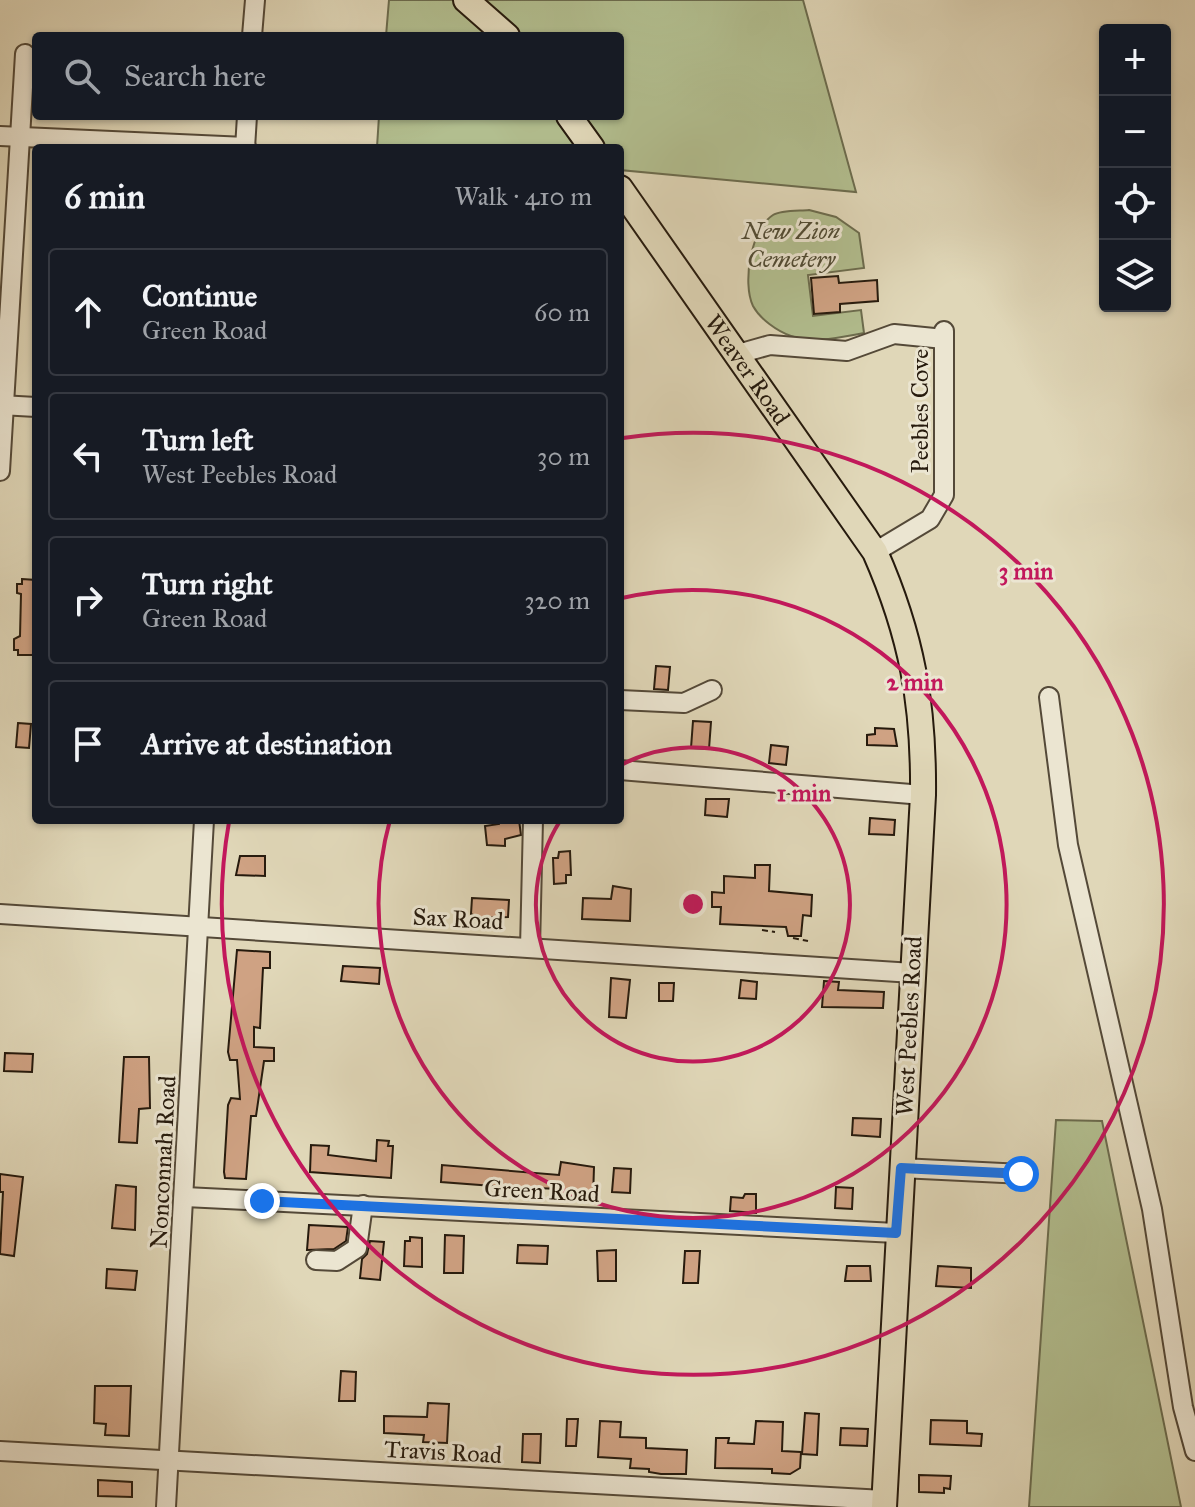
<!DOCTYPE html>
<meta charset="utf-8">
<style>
:root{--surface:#171b24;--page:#242831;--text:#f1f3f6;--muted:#9ea1a6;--line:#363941}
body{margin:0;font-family:"IM FELL Great Primer",serif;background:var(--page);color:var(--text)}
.controls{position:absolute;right:24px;top:24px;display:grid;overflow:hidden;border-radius:8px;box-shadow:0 2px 6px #0004}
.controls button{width:72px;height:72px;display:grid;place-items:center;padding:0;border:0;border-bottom:2px solid var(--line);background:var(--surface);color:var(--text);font:40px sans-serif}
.stop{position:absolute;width:24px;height:24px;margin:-18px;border:6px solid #1a73e8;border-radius:50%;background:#fff}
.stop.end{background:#1a73e8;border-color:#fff;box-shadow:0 2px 8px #0008}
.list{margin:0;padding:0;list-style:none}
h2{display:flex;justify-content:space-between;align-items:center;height:104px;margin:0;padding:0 32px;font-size:34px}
h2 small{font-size:26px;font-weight:400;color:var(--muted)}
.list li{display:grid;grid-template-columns:52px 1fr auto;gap:24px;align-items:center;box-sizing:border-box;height:128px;margin:0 16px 16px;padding:0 16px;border:2px solid var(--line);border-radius:8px}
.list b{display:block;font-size:30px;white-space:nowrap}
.list p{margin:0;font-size:26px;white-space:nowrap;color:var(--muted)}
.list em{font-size:26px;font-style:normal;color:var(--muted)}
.icon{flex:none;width:44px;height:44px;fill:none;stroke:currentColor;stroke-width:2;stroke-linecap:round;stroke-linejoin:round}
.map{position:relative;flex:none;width:1195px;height:1507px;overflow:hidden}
.search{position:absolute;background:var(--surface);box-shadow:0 2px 6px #0004;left:32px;top:32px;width:592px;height:88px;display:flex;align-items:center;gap:20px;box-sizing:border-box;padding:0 28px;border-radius:8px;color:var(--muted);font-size:30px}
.panel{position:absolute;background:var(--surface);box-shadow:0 2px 6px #0004;left:32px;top:144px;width:592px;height:680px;border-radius:8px}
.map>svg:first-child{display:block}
</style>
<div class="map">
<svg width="1195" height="1507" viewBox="0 0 1195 1507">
<rect width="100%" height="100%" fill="#e0d7b8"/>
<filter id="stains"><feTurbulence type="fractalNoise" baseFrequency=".0025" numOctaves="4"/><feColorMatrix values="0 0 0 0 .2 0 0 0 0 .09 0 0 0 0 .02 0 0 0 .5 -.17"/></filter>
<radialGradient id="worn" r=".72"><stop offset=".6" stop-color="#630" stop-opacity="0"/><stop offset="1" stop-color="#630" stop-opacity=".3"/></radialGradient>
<g fill="#b2be8f" stroke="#6c6c4e" stroke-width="2">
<polygon points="389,0 803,0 856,192 620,170 620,148 377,147 379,116 620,116 620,36 386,36"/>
<path d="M809,210L836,217L859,233L864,268L808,275L813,316L861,310L864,333C841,337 813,344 791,336C777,331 760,319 753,306C742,283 751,229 773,215C781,210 799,211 809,210Z"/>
<polygon points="1056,1120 1102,1121 1181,1507 1029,1507"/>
</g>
<g fill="#cfa283" stroke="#261a0d" stroke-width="2">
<polygon points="838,276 839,283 877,280 878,301 840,304 840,312 814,314 811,278"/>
<polygon points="22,579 36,580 36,653 32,655 18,655 18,650 14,650 14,639 20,636 21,594 17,593 17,584 22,584"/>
<polygon points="656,666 670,667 668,690 654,689"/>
<polygon points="693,721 711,722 709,749 691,748"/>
<polygon points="18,723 31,724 29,748 16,747"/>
<polygon points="875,728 894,729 897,746 867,745 867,735 875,734"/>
<polygon points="771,745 788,747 786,765 769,763"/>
<polygon points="706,799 729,799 727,817 705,815"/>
<polygon points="870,818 895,820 894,835 869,834"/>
<polygon points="499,820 519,820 521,835 505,839 505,846 487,845 485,826 499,824"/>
<polygon points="570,851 571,875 566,875 566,883 554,884 553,858 558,858 559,852"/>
<polygon points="240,856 265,856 265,876 236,875"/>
<polygon points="755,865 770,865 769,891 812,895 811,916 803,915 801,936 788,936 786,927 720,924 721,907 712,907 712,892 724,893 724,876 755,878"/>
<polygon points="613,886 631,889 630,921 582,919 583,898 611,899"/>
<polygon points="472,898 509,900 508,917 479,918 471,914"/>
<polygon points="237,950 270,952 270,968 263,968 260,1028 254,1027 254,1047 274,1048 274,1061 264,1061 256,1116 251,1116 246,1179 225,1178 224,1172 228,1105 231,1098 240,1099 237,1060 230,1060 228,1052"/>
<polygon points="343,966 380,968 379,984 341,981"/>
<polygon points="611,978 630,980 626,1018 609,1017"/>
<polygon points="741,980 757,982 756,999 739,998"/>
<polygon points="824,981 839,982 838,990 884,992 883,1008 822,1007"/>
<polygon points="659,983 674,983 673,1001 659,1001"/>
<polygon points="5,1053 33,1054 32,1072 4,1071"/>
<polygon points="124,1057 149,1057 150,1108 139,1109 137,1143 119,1142"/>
<polygon points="853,1118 881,1119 880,1137 852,1135"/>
<polygon points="377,1140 389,1141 388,1146 393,1146 391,1178 310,1172 311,1145 329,1146 328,1155 376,1161"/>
<polygon points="561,1162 594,1167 593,1198 559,1196 559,1189 537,1188 537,1196 518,1195 519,1188 441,1182 442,1165 559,1175"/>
<polygon points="614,1168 631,1169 630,1193 612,1192"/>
<polygon points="0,1174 23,1177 14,1256 0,1254 3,1192 0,1192"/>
<polygon points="116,1185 136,1187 135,1230 112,1228"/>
<polygon points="836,1187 853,1188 852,1209 835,1208"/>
<polygon points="745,1194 756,1194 756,1213 730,1211 731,1197 743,1198"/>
<polygon points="309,1225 348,1227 346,1241 334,1249 307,1250"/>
<polygon points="445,1235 464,1236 463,1273 444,1273"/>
<polygon points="410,1237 422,1238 422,1267 404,1266 405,1241 410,1241"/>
<polygon points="370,1241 384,1242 380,1280 360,1278 362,1259 367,1254"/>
<polygon points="518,1245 548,1246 547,1264 517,1263"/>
<polygon points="616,1250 616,1281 598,1281 597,1251"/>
<polygon points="685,1251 700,1251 698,1283 683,1283"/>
<polygon points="847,1266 870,1266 871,1281 845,1281"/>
<polygon points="938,1266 971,1268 971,1288 936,1286"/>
<polygon points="107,1269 137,1271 135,1290 106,1288"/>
<polygon points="341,1371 356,1372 355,1401 339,1401"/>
<polygon points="95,1386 131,1386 129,1436 105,1435 106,1424 94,1423"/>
<polygon points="428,1403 449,1404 447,1443 423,1442 424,1435 384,1433 384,1416 427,1417"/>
<polygon points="805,1413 819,1414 817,1455 802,1454"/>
<polygon points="567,1419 578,1419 576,1446 566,1446"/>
<polygon points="931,1420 967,1421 967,1433 982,1434 981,1446 930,1444"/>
<polygon points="600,1421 621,1422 620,1437 646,1438 646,1448 687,1450 686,1474 661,1474 649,1472 649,1469 630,1468 631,1459 598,1457"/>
<polygon points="756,1421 783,1422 782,1451 801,1452 800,1468 790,1474 772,1473 772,1469 715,1468 716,1438 729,1438 728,1443 754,1444"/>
<polygon points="841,1428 868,1429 867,1446 840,1445"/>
<polygon points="523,1434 541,1434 540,1463 522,1462"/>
<polygon points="919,1475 951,1476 950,1489 944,1488 944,1493 919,1492"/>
<polygon points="98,1480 132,1482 132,1497 98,1496"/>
</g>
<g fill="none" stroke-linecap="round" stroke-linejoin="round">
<defs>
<g id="minor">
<polyline points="252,36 255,0"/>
<polyline points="0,136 246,147"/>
<polyline points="245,148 247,116"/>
<polyline points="738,354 770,345 847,351 894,334 944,339"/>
<polyline points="0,405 36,407"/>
<polyline points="0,471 25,54"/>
<polyline points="875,552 930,519 944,495 944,331"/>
<polyline points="1049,697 1068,845 1152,1209 1183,1407 1195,1451"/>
<polyline points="620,700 684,703 712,690"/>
<polyline points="620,770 923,795"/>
<polyline points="0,914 913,973"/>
<polyline points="530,948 533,820"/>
<polyline points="901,1168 1021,1174"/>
<polyline points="185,1197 896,1233"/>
<polyline points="316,1260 337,1261 357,1248 363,1205"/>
<polyline points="0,1451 884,1500"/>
<polyline points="166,1507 204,820"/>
</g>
<g id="major">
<polyline points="466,0 507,36"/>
<polyline points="569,116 592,148"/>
<path id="s1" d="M620,188L875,552C912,636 924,704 923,795L884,1507"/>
</g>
</defs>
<use href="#minor" stroke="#544938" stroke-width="22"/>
<use href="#major" stroke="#261a0d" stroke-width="28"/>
<g stroke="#261a0d" stroke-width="2" stroke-dasharray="6 4" stroke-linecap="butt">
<polyline points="762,930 775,932"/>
<polyline points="793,938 808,941"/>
</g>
<use href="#minor" stroke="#ebe5d1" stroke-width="18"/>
<use href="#major" stroke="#e0d7b8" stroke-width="24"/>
</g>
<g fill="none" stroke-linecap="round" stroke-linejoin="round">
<polyline stroke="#1a73e8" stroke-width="10" points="262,1201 896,1233 901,1168 1021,1174"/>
</g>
<g fill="none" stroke="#c2185b" stroke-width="4">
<path d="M621 765A157 157 0 1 1 560 821"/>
<path d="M622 598A314 314 0 1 1 390 820"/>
<path d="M623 438A471 471 0 1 1 229 822"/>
</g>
<g text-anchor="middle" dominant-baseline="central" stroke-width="6" stroke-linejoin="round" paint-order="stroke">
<g font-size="24" font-style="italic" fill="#504b34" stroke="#ebe5d1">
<text x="791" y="231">New Zion<tspan x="791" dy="28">Cemetery</tspan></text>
</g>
<g font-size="24" fill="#261a0d" stroke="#ebe5d1">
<text stroke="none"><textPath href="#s1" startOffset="222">Weaver Road</textPath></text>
<text transform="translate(920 411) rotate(-90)">Peebles Cove</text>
<text transform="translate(458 919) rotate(3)">Sax Road</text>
<text transform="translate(909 1026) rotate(-87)">West Peebles Road</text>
<text transform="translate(163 1162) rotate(-87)">Nonconnah Road</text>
<text transform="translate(542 1191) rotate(3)">Green Road</text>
<text transform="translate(443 1452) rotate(3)">Travis Road</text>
</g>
</g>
<circle cx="693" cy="904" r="12" fill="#c2185b" stroke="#ebe5d1" stroke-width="4"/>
<g font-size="24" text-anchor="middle" font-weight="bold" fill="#c2185b" stroke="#ebe5d1" stroke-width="6" stroke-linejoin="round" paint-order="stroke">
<text x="1026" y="579">3 min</text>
<text x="915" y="690">2 min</text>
<text x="804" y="801">1 min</text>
</g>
<rect width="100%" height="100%" filter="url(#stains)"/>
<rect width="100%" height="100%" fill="url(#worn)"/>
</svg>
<div class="controls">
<button>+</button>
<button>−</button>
<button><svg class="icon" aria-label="locate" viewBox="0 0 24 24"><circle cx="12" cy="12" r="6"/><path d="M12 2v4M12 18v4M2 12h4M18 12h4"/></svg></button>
<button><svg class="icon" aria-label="layers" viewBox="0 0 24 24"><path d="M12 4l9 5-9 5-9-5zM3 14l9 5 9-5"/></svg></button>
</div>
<div class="stop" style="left:1021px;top:1174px"></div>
<div class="stop end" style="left:262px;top:1201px"></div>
<div class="search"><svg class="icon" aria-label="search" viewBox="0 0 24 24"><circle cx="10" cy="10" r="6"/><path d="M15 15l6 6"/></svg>Search here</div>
<section class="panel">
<h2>6 min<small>Walk · 410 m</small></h2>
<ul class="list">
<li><svg class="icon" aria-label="ahead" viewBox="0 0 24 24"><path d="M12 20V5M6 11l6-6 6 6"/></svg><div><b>Continue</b><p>Green Road</p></div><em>60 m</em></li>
<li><svg class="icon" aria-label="left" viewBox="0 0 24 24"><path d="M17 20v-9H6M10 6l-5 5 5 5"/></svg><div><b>Turn left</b><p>West Peebles Road</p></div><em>30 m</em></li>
<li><svg class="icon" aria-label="right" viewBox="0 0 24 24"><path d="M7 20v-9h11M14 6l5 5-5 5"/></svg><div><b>Turn right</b><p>Green Road</p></div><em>320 m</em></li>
<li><svg class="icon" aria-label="arrive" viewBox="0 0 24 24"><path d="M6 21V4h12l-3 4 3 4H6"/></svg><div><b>Arrive at destination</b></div></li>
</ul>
</section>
</div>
